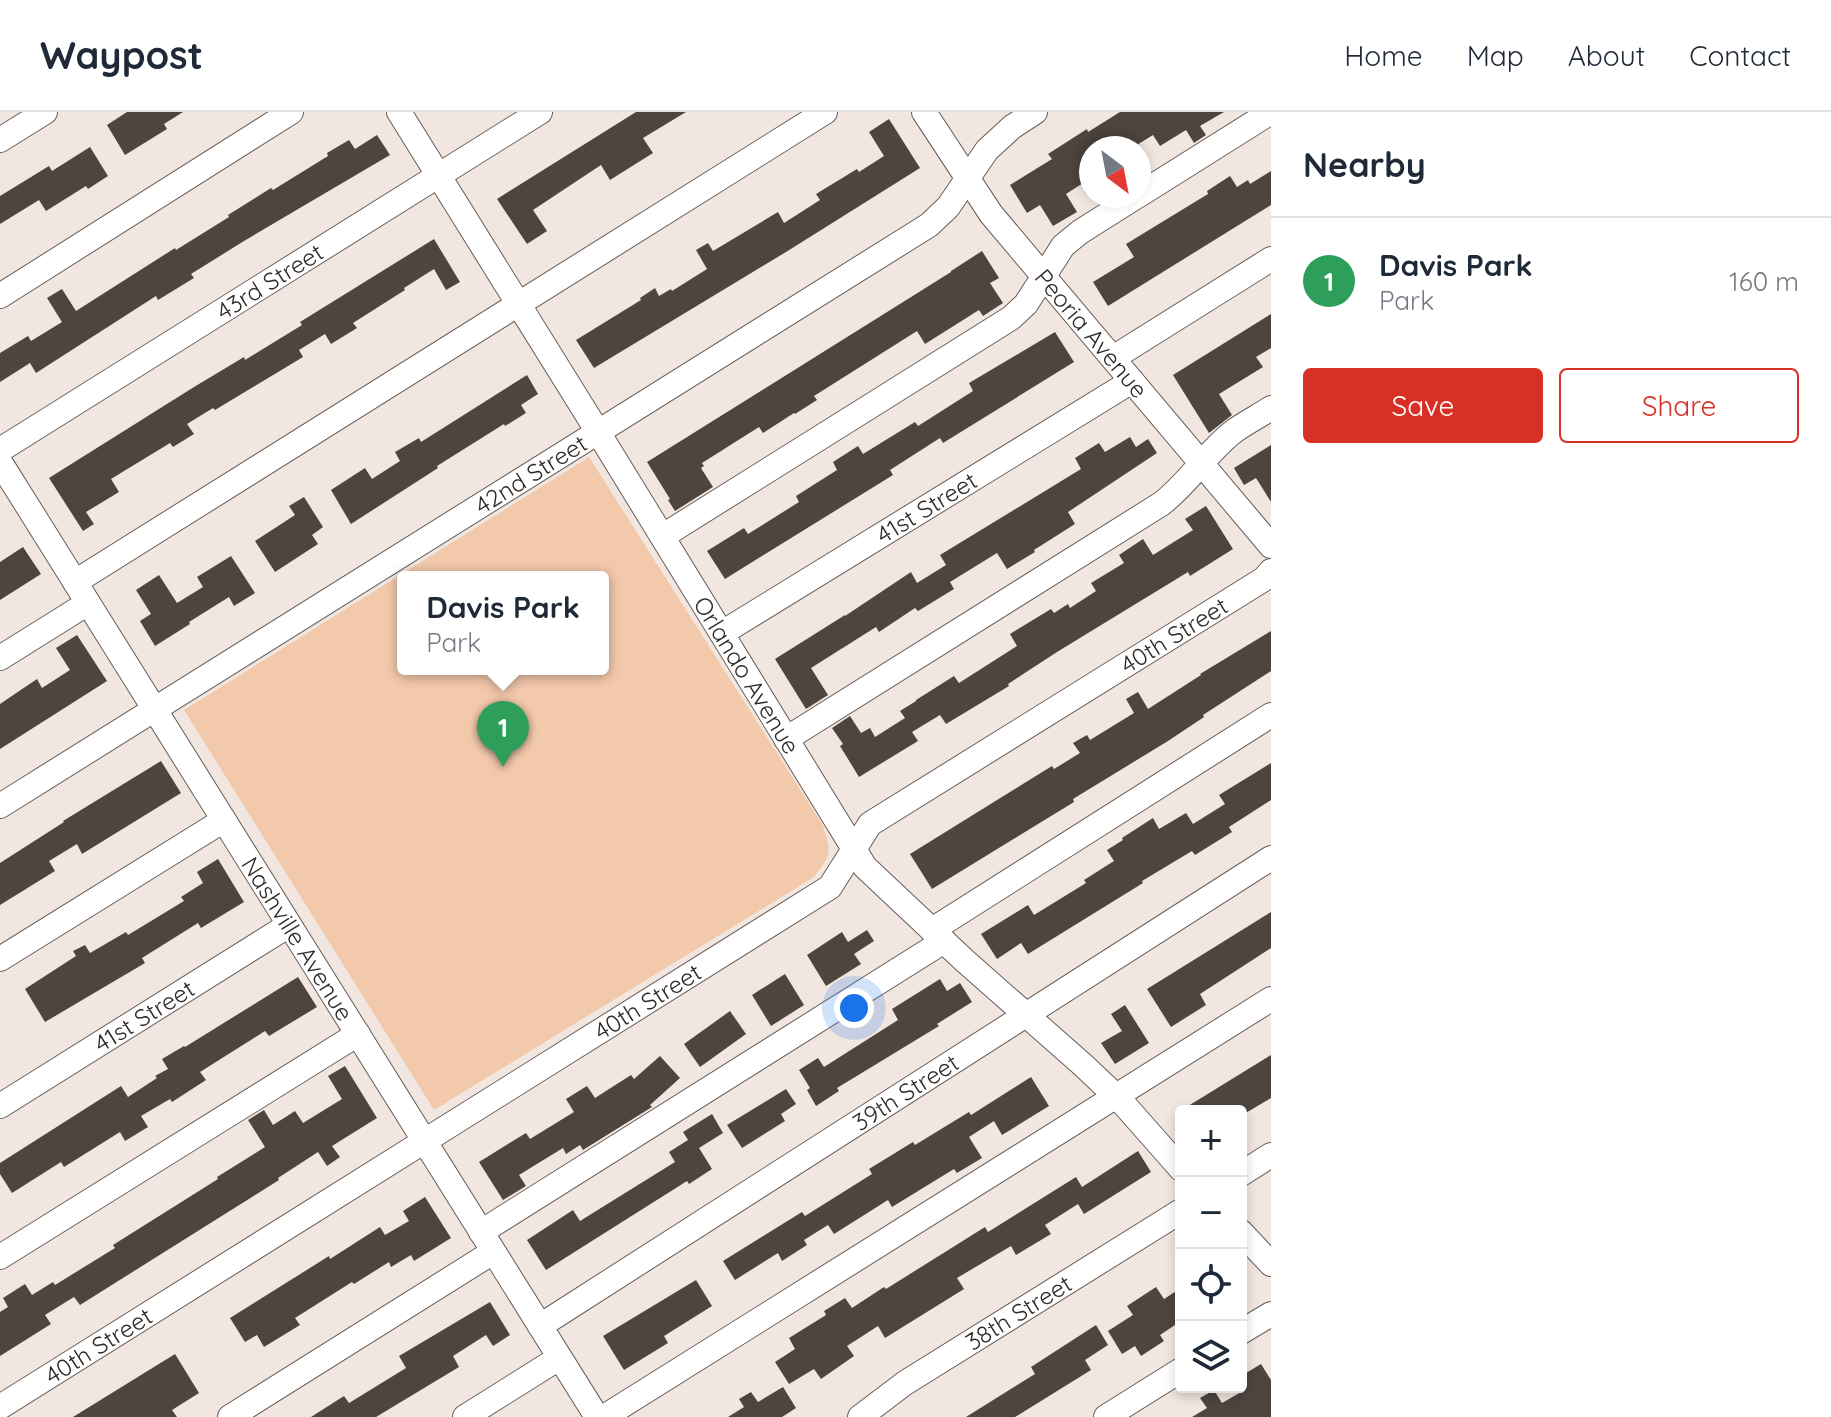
<!DOCTYPE html>
<meta charset="utf-8">
<style>
:root{--surface:#fff;--page:#f6f6f7;--text:#1f2937;--muted:#747a83;--line:#e0e1e3;--accent:#d93025}
body{margin:0;font-family:Quicksand,sans-serif;background:var(--page);color:var(--text)}
.controls{position:absolute;right:24px;bottom:24px;display:grid;overflow:hidden;border-radius:8px;box-shadow:0 4px 12px #0003}
.controls button{width:72px;height:72px;display:grid;place-items:center;padding:0;border:0;border-bottom:2px solid var(--line);background:var(--surface);color:var(--text);font:40px sans-serif}
.compass{position:absolute;left:1079px;top:24px;width:72px;height:72px;border-radius:50%;background:var(--surface);box-shadow:0 4px 12px #0003;rotate:148deg}
.you{position:absolute;left:854px;top:896px;width:28px;height:28px;margin:-20px;border:6px solid #fff;border-radius:50%;background:#1a73e8;box-shadow:0 0 0 12px #1a73e833}
.badge{display:grid;place-items:center;width:52px;height:52px;border-radius:50%;background:var(--accent);color:#fff;font-size:26px;font-weight:700}
.pin{position:absolute;translate:-50% -66px;filter:drop-shadow(0 2px 4px #0008)}
.pin::after{content:'';position:absolute;top:42px;width:28px;height:24px;background:inherit;clip-path:polygon(0 0,100% 0,50% 100%)}
.popup{position:absolute;left:397px;top:459px;width:212px;height:104px;box-sizing:border-box;display:grid;place-content:center;border-radius:8px;background:var(--surface);filter:drop-shadow(0 2px 6px #0005);font-size:26px;white-space:nowrap;color:var(--muted)}
.popup b{font-size:30px;color:var(--text)}
.popup::after{content:'';position:absolute;left:50%;top:100%;margin-left:-16px;border:16px solid transparent;border-top-color:var(--surface)}
.list{margin:0;padding:0;list-style:none}
h2{display:flex;justify-content:space-between;align-items:center;height:104px;margin:0;padding:0 32px;font-size:34px}
h2 small{font-size:26px;font-weight:400;color:var(--muted)}
.list li{display:grid;grid-template-columns:52px 1fr auto;gap:24px;align-items:center;box-sizing:border-box;height:128px;padding:0 32px;border-top:2px solid var(--line)}
.list b{display:block;font-size:30px;white-space:nowrap}
.list p{margin:0;font-size:26px;white-space:nowrap;color:var(--muted)}
.list em{font-size:26px;font-style:normal;color:var(--muted)}
.actions{display:flex;gap:16px;padding:24px 32px}
.actions a{flex:1;padding:18px 0;border:2px solid var(--accent);border-radius:8px;text-align:center;font-size:28px;color:var(--accent)}
.actions .main{background:var(--accent);color:#fff}
.icon{flex:none;width:44px;height:44px;fill:none;stroke:currentColor;stroke-width:2;stroke-linecap:round;stroke-linejoin:round}
.map{position:relative;flex:none;width:1271px;height:1305px;overflow:hidden}
header{display:flex;align-items:center;gap:48px;box-sizing:border-box;height:112px;padding:0 40px;background:var(--surface);border-bottom:2px solid var(--line)}
header strong{font-size:38px}
nav{display:flex;gap:44px;margin-inline-start:auto;font-size:28px}
main{display:flex}
aside{flex:1;background:var(--surface)}
.map>svg:first-child{display:block}
</style>
<header>
<strong>Waypost</strong>
<nav><a>Home</a><a>Map</a><a>About</a><a>Contact</a></nav>
</header>
<main>
<div class="map">
<svg width="1271" height="1305" viewBox="0 0 1271 1305">
<rect width="100%" height="100%" fill="#f2e7e0"/>
<path fill="#f3c9ac" fill-rule="evenodd" d="M589,345L822,712C832,740 832,742 814,765L434,998L184,598ZM403,465H603V557H403Z"/>
<g fill="#4e453f">
<polygon points="127,0 183,0 164,12 167,17 125,43 107,13"/>
<polygon points="636,0 686,0 643,26 653,41 610,68 601,53 533,98 547,119 527,132 497,87"/>
<polygon points="1120,0 1224,0 1200,14 1206,23 1194,31 1186,18 1160,34 1153,23 1132,36 1091,36 1091,66 1066,82 1077,100 1053,114 1040,93 1027,101 1010,73 1052,47 1048,42 1087,17 1088,20"/>
<polygon points="889,7 920,56 786,140 594,256 576,228 641,188 640,186 655,176 659,184 671,177 672,179 707,157 696,138 708,131 713,139 778,100 784,111 820,88 816,82 857,57 859,60 884,44 869,20"/>
<polygon points="377,23 390,43 244,129 191,162 194,166 158,188 156,184 36,261 30,251 0,270 0,241 28,224 31,229 62,210 47,186 62,177 76,199 175,136 176,138 229,105 228,103 271,76 273,78 328,44 327,41 349,28 355,37"/>
<polygon points="90,35 108,64 88,77 86,74 46,99 39,88 0,112 0,84 49,54 52,59"/>
<polygon points="1271,59 1271,93 1108,194 1093,170 1134,145 1126,132 1208,82 1207,79 1230,64 1237,75 1248,68 1250,72"/>
<polygon points="434,127 460,170 446,178 434,157 404,176 405,178 353,211 357,216 331,232 325,222 299,238 303,245 215,298 213,296 187,312 194,322 173,335 170,331 111,367 119,380 86,400 94,412 83,419 49,366 194,275 244,245 245,248 302,213 300,210"/>
<polygon points="982,139 999,166 990,171 1003,191 983,204 979,198 925,232 917,219 814,284 817,288 795,302 794,301 763,321 759,315 702,351 704,354 701,356 713,375 675,399 668,388 670,387 647,350 951,160 951,159"/>
<polygon points="1271,202 1271,236 1256,245 1263,255 1219,282 1232,303 1209,321 1173,263"/>
<polygon points="1055,220 1074,250 943,331 940,326 890,358 893,363 725,467 707,439 744,416 748,422 799,390 796,384 837,358 833,350 858,334 863,342 915,310 918,314 973,279 969,271"/>
<polygon points="527,263 538,282 521,293 526,301 505,314 504,312 437,354 438,356 351,412 331,378 365,356 372,367 400,349 395,340 419,326 421,330"/>
<polygon points="1130,325 1136,335 1148,327 1157,341 1068,400 1075,412 1034,438 1035,440 1007,457 997,441 950,470 954,477 918,499 915,496 879,520 876,515 811,556 828,583 806,597 775,547 845,503 845,504 911,460 917,471 946,453 940,443 1081,357 1075,346 1099,331 1105,340"/>
<polygon points="1271,333 1271,390 1256,366 1244,373 1234,356"/>
<polygon points="304,385 323,415 312,423 318,432 275,460 255,429 295,403 289,394"/>
<polygon points="1206,394 1233,437 1190,464 1188,460 1057,540 1008,572 1009,574 946,612 940,603 912,620 918,629 859,665 840,634 843,632 832,616 850,604 861,621 870,616 875,625 905,606 900,599 916,589 916,588 954,564 959,571 1017,534 1010,522 1051,497 1054,501 1068,492 1070,496 1096,479 1091,471 1124,451 1119,443 1143,427 1153,443 1193,418 1185,407"/>
<polygon points="23,435 41,462 0,488 0,450"/>
<polygon points="231,444 255,481 234,494 229,485 189,510 190,512 155,534 140,509 151,502 136,478 159,463 177,491 203,475 197,465"/>
<polygon points="1271,519 1271,559 1203,603 1204,605 1168,629 1073,687 1074,690 932,777 910,742 1052,654 1054,657 1080,641 1073,631 1087,623 1090,628 1134,601 1126,587 1138,580 1148,597 1201,563 1200,562"/>
<polygon points="77,523 107,569 0,637 0,592 37,567 42,576 70,558 56,536"/>
<polygon points="161,649 181,681 82,742 77,732 49,749 55,759 0,793 0,751 64,710 63,709"/>
<polygon points="1271,651 1271,688 1229,715 1232,720 1195,743 1192,739 1142,769 1143,771 1028,842 1021,831 997,847 981,822 1028,793 1034,803 1086,771 1084,768 1114,749 1107,738 1123,728 1122,726 1153,706 1159,717 1186,701 1193,712 1225,692 1219,683"/>
<polygon points="218,747 244,790 201,816 198,811 142,846 145,851 45,910 25,877 76,844 73,839 85,833 90,841 126,820 128,823 184,789 181,785 203,771 197,760"/>
<polygon points="1271,800 1271,836 1200,882 1206,893 1171,915 1147,877"/>
<polygon points="867,818 874,829 854,842 861,852 826,874 807,843 842,820 848,830"/>
<polygon points="785,862 804,893 771,914 752,883"/>
<polygon points="298,865 317,895 269,924 265,919 200,960 206,968 172,990 170,987 141,1004 148,1015 125,1029 120,1020 64,1055 61,1050 12,1081 0,1062 0,1051 121,974 128,985 157,966 155,964 168,957 162,947 184,934 185,935"/>
<polygon points="940,867 947,879 960,871 972,890 937,912 939,914 837,976 839,979 816,994 807,978 810,976 799,958 818,946 824,955 898,908 892,897"/>
<polygon points="1125,893 1149,931 1115,952 1101,931 1122,919 1111,902"/>
<polygon points="730,899 746,922 700,955 684,932"/>
<polygon points="1271,943 1271,986 1244,1002 1242,999 1180,999"/>
<polygon points="660,944 680,966 650,993 652,995 583,1038 580,1033 566,1042 563,1036 519,1063 526,1074 503,1088 479,1050 526,1021 530,1027 574,1000 566,987 587,974 595,986 631,963 634,967"/>
<polygon points="345,954 377,1006 332,1034 340,1045 327,1054 318,1040 278,1066 279,1068 80,1193 74,1185 45,1203 51,1212 0,1244 0,1200 8,1195 3,1186 25,1172 32,1183 53,1170 55,1173 115,1136 113,1133 218,1067 217,1065 265,1035 248,1008 264,998 273,1013 295,999 303,1011 342,987 328,964"/>
<polygon points="1031,965 1049,994 1002,1023 994,1009 969,1025 982,1046 957,1061 954,1057 892,1095 888,1088 834,1122 828,1113 804,1128 807,1133 782,1149 778,1141 735,1168 723,1149 802,1100 805,1104 872,1062 869,1057 913,1030 915,1033 969,1000 971,1003"/>
<polygon points="786,977 796,992 781,1002 785,1009 742,1036 727,1013"/>
<polygon points="712,1002 723,1021 699,1036 712,1057 689,1072 687,1069 546,1158 527,1128 573,1098 580,1109 675,1050 669,1040 688,1028 683,1020"/>
<polygon points="1138,1039 1151,1060 1084,1102 1078,1092 1045,1113 1051,1122 1016,1143 1011,1134 957,1166 964,1177 885,1226 878,1214 847,1234 854,1244 821,1267 814,1257 789,1272 775,1250 795,1237 789,1226 826,1203 824,1199 845,1186 852,1196 884,1175 886,1177 985,1115 988,1120 1076,1065 1082,1075"/>
<polygon points="425,1085 451,1126 414,1149 411,1143 391,1155 389,1150 354,1172 352,1170 295,1206 300,1213 264,1235 257,1223 245,1230 230,1206 329,1144 330,1147 380,1115 385,1123 409,1109 403,1099"/>
<polygon points="696,1168 712,1194 664,1224 668,1231 624,1258 603,1224"/>
<polygon points="1156,1175 1164,1187 1181,1176 1181,1209 1160,1223 1164,1229 1141,1244 1135,1234 1122,1242 1108,1219 1133,1203 1127,1194"/>
<polygon points="490,1190 510,1223 493,1234 486,1223 453,1244 459,1255 376,1305 311,1305 344,1284 349,1291 406,1256 399,1244"/>
<polygon points="1096,1213 1108,1233 1085,1248 1091,1258 1015,1305 966,1305 1035,1262 1031,1255"/>
<polygon points="175,1242 199,1281 172,1298 177,1305 73,1305"/>
<polygon points="1261,1252 1271,1268 1271,1305 1192,1305 1207,1296 1200,1286 1214,1278 1222,1291 1241,1280 1241,1264"/>
<polygon points="783,1275 796,1296 782,1305 728,1305 744,1295 739,1287 751,1280 758,1290"/>
</g>
<g fill="none" stroke-linecap="round" stroke-linejoin="round">
<defs>
<g id="minor">
<path id="s1" d="M399,0L598,320L865,755L965,849L1083,953L1121,989L1181,1057"/>
<path id="s2" d="M924,0L991,102L1271,434"/>
<polyline points="0,28 45,0"/>
<polyline points="1139,83 1271,0"/>
<polyline points="0,184 291,0"/>
<polyline points="1113,246 1271,147"/>
<path id="s3" d="M0,338L540,0"/>
<path id="s4" d="M0,350L597,1305"/>
<polyline points="663,424 1011,206 1026,192 1063,134 1080,120 1137,84"/>
<polyline points="75,470 825,0"/>
<path id="s5" d="M722,521L1132,269"/>
<polyline points="0,546 88,491"/>
<path d="M786,627L1161,392C1188,372 1206,341 1233,320C1245,311 1259,304 1271,296"/>
<path id="s6" d="M0,694L929,113L948,95L987,38L1012,15L1035,0"/>
<polyline points="932,818 1271,603"/>
<polyline points="0,847 224,708"/>
<path id="s7" d="M0,994L289,813"/>
<polyline points="1241,1062 1271,1043"/>
<polyline points="481,1120 944,829"/>
<polyline points="1241,1120 1271,1152"/>
<polyline points="0,1145 358,922"/>
<path id="s8" d="M540,1214L1271,746"/>
<polyline points="1241,1220 1271,1202"/>
<path id="s9" d="M0,1295L830,775L870,712L1264,467L1271,459"/>
<polyline points="230,1305 493,1140"/>
<polyline points="465,1305 559,1246"/>
<polyline points="604,1305 1271,887"/>
<path id="s10" d="M860,1305L905,1271L1181,1099"/>
<polyline points="1106,1305 1181,1258"/>
</g>
</defs>
<use href="#minor" stroke="#665d57" stroke-width="26"/>
<use href="#minor" stroke="#fff" stroke-width="24"/>
</g>
<g text-anchor="middle" dominant-baseline="central" stroke-width="8" stroke-linejoin="round" paint-order="stroke">
<g font-size="24" fill="#2f2b28" stroke="#fff">
<text stroke="none"><textPath href="#s3" startOffset="318">43rd Street</textPath></text>
<text stroke="none"><textPath href="#s2" startOffset="278">Peoria Avenue</textPath></text>
<text stroke="none"><textPath href="#s6" startOffset="626">42nd Street</textPath></text>
<text stroke="none"><textPath href="#s5" startOffset="240">41st Street</textPath></text>
<text stroke="none"><textPath href="#s9" startOffset="1412">40th Street</textPath></text>
<text stroke="none"><textPath href="#s1" startOffset="662">Orlando Avenue</textPath></text>
<text stroke="none"><textPath href="#s4" startOffset="562">Nashville Avenue</textPath></text>
<text stroke="none"><textPath href="#s9" startOffset="764">40th Street</textPath></text>
<text stroke="none"><textPath href="#s7" startOffset="170">41st Street</textPath></text>
<text stroke="none"><textPath href="#s8" startOffset="434">39th Street</textPath></text>
<text stroke="none"><textPath href="#s10" startOffset="190">38th Street</textPath></text>
<text stroke="none"><textPath href="#s9" startOffset="116">40th Street</textPath></text>
</g>
</g>
</svg>
<div class="controls">
<button>+</button>
<button>−</button>
<button><svg class="icon" aria-label="locate" viewBox="0 0 24 24"><circle cx="12" cy="12" r="6"/><path d="M12 2v4M12 18v4M2 12h4M18 12h4"/></svg></button>
<button><svg class="icon" aria-label="layers" viewBox="0 0 24 24"><path d="M12 4l9 5-9 5-9-5zM3 14l9 5 9-5"/></svg></button>
</div>
<svg class="compass" viewBox="-18 -18 36 36"><path d="M0-13l5 13h-10z" fill="#e53935"/><path d="M0 13l5-13h-10z" fill="#747a83"/></svg>
<div class="you"></div>
<div class="pin badge" style="left:503px;top:655px;background:#2e9e5b">1</div>
<div class="popup"><b>Davis Park</b>Park</div>
</div>
<aside>
<h2>Nearby<small></small></h2>
<ul class="list">
<li><span class="badge" style="background:#2e9e5b">1</span><div><b>Davis Park</b><p>Park</p></div><em>160 m</em></li>
</ul>
<div class="actions"><a class="main">Save</a><a>Share</a></div>
</aside>
</main>
